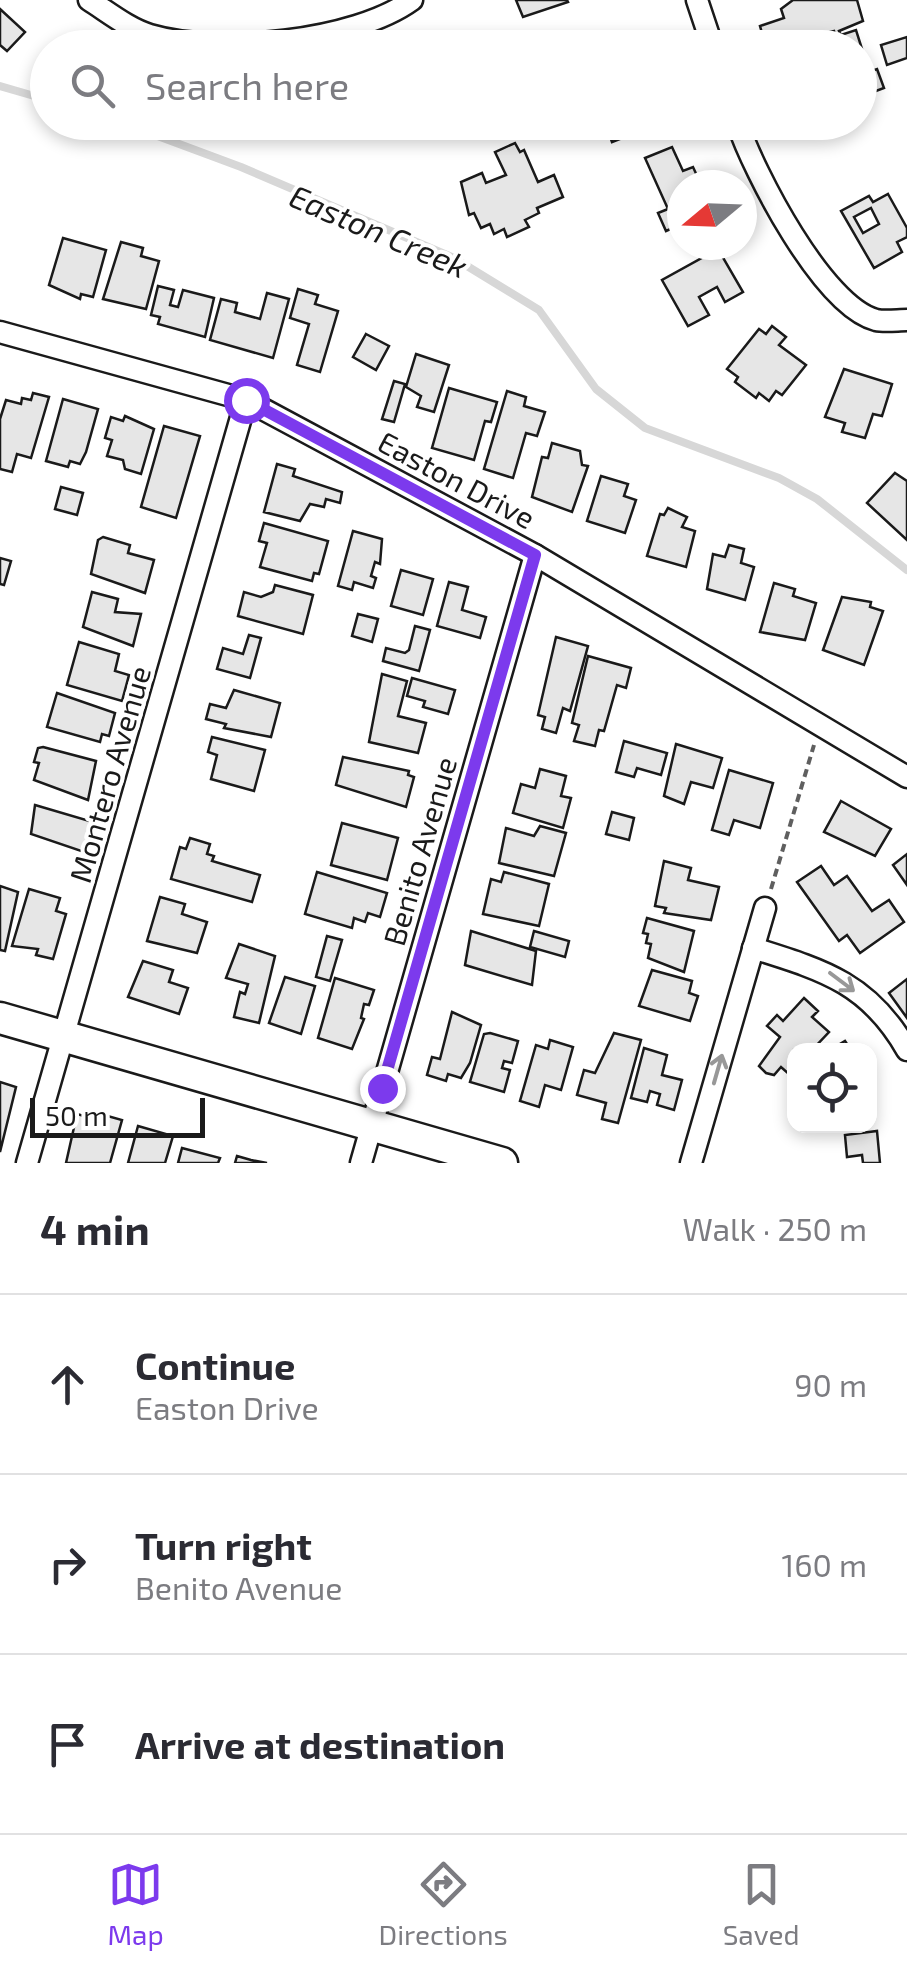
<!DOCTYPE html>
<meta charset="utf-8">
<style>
:root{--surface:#fff;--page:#f2f2f3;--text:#2b2b33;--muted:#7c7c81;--line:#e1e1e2;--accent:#7c3aed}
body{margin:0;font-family:"Exo 2",sans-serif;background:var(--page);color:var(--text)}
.controls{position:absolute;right:30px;bottom:30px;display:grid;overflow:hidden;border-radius:20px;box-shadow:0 5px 15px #0003}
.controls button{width:90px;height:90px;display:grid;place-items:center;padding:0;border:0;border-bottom:2px solid var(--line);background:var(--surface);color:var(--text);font:50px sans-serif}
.compass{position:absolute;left:667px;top:170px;width:90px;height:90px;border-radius:50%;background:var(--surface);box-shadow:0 5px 15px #0003;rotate:251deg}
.scale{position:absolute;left:30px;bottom:25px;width:175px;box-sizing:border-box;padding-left:10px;border:5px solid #1a1a1a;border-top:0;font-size:28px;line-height:35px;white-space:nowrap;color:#1a1a1a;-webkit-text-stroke:8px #fff;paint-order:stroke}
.stop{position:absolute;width:30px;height:30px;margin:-22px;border:8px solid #7c3aed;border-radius:50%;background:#fff}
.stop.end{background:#7c3aed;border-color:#fff;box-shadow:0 2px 10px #0008}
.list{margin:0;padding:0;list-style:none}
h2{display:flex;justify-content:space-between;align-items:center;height:130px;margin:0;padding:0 40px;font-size:42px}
h2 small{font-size:32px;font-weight:400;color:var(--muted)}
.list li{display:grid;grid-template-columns:65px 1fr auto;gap:30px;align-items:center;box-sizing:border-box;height:180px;padding:0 40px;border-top:2px solid var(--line)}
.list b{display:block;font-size:38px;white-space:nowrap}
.list p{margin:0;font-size:32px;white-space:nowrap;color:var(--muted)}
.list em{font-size:32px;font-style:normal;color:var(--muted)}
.icon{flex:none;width:55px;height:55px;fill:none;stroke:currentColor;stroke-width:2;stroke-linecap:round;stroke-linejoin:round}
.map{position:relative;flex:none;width:907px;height:1163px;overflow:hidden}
.search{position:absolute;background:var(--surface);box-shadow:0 5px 15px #0003;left:30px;right:30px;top:30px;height:110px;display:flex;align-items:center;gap:25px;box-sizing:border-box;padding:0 35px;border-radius:55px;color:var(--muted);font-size:38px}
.sheet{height:670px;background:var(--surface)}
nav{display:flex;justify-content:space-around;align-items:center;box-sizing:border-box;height:140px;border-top:2px solid var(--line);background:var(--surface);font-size:28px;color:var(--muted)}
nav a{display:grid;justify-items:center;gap:5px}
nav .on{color:var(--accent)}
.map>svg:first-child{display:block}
</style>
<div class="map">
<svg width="907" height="1163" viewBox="0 0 907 1163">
<rect width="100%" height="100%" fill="#fff"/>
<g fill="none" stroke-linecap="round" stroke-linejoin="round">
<g stroke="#d7d7d7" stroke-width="8">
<polyline points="0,86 48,100"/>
<polyline points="120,122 241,167 454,258 539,310 596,389 645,428 779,478 817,499 907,570"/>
</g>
</g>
<g fill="#e6e6e6" stroke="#1a1a1a" stroke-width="2.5" fill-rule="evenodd">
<polygon points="516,0 567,0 568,2 523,17"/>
<polygon points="793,0 857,0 863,21 839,31 841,35 856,30 862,49 826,48 823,41 835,37 834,31 766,47 760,26 784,18 781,9"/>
<polygon points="0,9 25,32 7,51 0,45"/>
<polygon points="907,37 907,58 887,65 881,45"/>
<polygon points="877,69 884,88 860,97 860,75"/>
<polygon points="605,122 661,122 661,123 612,142"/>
<polygon points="809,122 847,122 814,135"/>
<polygon points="515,143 520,152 524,150 538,182 554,175 563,197 537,208 539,213 525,220 529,227 507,237 504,229 494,234 490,224 481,228 474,213 469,215 461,182 482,173 486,183 506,175 495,152"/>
<polygon points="672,147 683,171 693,167 699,180 697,185 682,185 682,224 666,231 658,213 668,209 645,158"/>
<path d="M888,194L907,228V237L897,242L902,252L874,268L841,211L869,196L873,202ZM871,208L879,224L863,233L854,217Z"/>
<polygon points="63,238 106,250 93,297 81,294 80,299 49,285"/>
<polygon points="121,242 143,248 141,256 159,261 146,309 103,299"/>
<polygon points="718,249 743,292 725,302 717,287 699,297 709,315 688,326 662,280"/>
<polygon points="158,286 174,290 170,305 178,307 183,290 214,298 205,337 158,324 160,317 151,315"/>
<polygon points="298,289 318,295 315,304 338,311 320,372 297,365 309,324 290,318"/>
<polygon points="267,293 289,299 273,358 210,340 221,299 237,303 235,312 260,319"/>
<polygon points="772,326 786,337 779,345 806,365 782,395 776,391 769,401 759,393 756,398 735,382 738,377 727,369 759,329 766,334"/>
<polygon points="366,334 389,346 376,370 353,357"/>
<polygon points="416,354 449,365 434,412 417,407 421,396 406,387"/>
<polygon points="844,369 892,384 882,416 873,414 865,438 842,432 845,423 825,417"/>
<polygon points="394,381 405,384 394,422 382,419"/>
<polygon points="449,388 497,402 491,422 485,421 474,460 432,448"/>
<polygon points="507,391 526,397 524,406 545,412 537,436 526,433 513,478 484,469"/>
<polygon points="33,393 49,397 31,458 17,454 12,472 0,469 0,419 6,400 21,404 22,398 31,400"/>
<polygon points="63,399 98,409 86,452 80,464 70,461 68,467 46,461"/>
<polygon points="125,416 154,429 141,474 125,469 123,460 107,456 112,440 105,438 111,417 123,421"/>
<polygon points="164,426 200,436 176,518 141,507"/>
<polygon points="552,443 580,451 582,465 588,466 572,512 532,497 542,457 548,458"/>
<polygon points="277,464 295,469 293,476 342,492 340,503 326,499 324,507 310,504 300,521 264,512"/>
<polygon points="895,473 907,481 907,540 867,503"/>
<polygon points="601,476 628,484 624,496 636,500 625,533 587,521"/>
<polygon points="61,487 83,493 77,515 55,509"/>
<polygon points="668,508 687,517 682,527 695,531 686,567 647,556 660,514 664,515"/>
<polygon points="264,523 328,541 319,574 314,573 312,581 260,567 267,543 259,541"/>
<polygon points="353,531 382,539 380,564 375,562 371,576 376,578 373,588 354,582 352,590 338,586"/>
<polygon points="103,537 130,545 128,553 154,560 145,593 91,574 98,540"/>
<polygon points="729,545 744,549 741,563 754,567 745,600 707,589 713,554 725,557"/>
<polygon points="0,558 11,561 4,585 0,584"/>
<polygon points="401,570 433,579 423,615 391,606"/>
<polygon points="449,582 468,587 462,610 486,617 480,638 437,626"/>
<polygon points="774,583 795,589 793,596 816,603 805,640 760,632"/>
<polygon points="275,585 313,595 303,634 238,616 244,592 261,597 273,592"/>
<polygon points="92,592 118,599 115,612 141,614 133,646 83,627"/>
<polygon points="842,597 871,602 870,607 883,611 864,665 823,650"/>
<polygon points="358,614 378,619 372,642 352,636"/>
<polygon points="415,626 430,630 419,671 383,661 386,648 405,653 409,650"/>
<polygon points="249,635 261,638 250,678 217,669 223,648 243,654"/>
<polygon points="556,637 588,646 570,711 563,708 556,733 542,729 545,717 538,715"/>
<polygon points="79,642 119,654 115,671 129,675 122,701 67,685"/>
<polygon points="588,656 631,668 626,688 617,685 604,731 599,730 595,746 574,741 579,725 572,723"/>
<polygon points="382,674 407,681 398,716 426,723 418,753 369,742"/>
<polygon points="412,678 455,690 448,714 423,707 425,701 407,696"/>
<polygon points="234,690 280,703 271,737 224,728 226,724 206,719 210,704 226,708"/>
<polygon points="57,693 115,713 109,736 102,734 100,742 47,727"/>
<polygon points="212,737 265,750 254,791 211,779 217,755 208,752"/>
<polygon points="624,741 667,753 661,775 637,768 634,777 616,772"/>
<polygon points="676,744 722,758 713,788 691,782 684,804 664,796"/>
<polygon points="43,747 96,761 88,800 34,780 39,763 34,762 38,748"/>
<polygon points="343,757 409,771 408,775 414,777 406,807 336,785"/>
<polygon points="540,769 566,776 561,796 571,798 563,828 513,813 521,784 535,788"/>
<polygon points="729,770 773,783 760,828 734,820 729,835 712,830"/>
<polygon points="841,801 891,829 875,856 824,832"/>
<polygon points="35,805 93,822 84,852 31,834"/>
<polygon points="612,812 634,818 629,840 606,834"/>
<polygon points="342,823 398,838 387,880 331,865"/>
<polygon points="540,826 566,833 554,876 499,863 506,828 534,836"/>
<polygon points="190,838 210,844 207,854 214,856 212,861 260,875 252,902 171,879 180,847 186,849"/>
<polygon points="907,854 907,885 893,865"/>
<polygon points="664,861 691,868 688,880 719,887 711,920 664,913 666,908 655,906"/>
<polygon points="821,866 834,885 847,876 872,911 889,900 904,922 860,953 847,935 839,941 797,882"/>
<polygon points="317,872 387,893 380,917 368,913 365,922 354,918 352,928 305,914"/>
<polygon points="504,872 549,884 539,926 483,914 491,879 501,882"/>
<polygon points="0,886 18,892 5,951 0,950"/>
<polygon points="29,889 60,898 56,911 66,914 53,959 36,955 38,949 12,946"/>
<polygon points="160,897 185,904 182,914 207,922 197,953 147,941"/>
<polygon points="647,918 694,931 684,972 648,958 651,944 646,943 648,934 643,933"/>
<polygon points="471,931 536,951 532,985 465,965"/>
<polygon points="534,931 569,941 565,957 530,947"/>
<polygon points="327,936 342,940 330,981 316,977"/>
<polygon points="239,944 275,956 259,1023 234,1017 240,992 245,994 248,984 226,978"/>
<polygon points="143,961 173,970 169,982 188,988 179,1014 128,997"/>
<polygon points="652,970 692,981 689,993 698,996 690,1021 639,1006"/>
<polygon points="285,977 315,986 301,1034 269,1023"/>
<polygon points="335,978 374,990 369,1005 364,1004 361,1018 364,1019 352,1049 318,1038"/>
<polygon points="907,979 907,1018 889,993"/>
<polygon points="804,998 818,1011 812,1017 829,1032 812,1050 794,1050 794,1070 790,1075 781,1067 774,1075 766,1073 759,1066 780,1037 767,1026 777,1015 783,1021"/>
<polygon points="452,1012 481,1025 470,1063 461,1078 448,1074 446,1081 427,1075 432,1057 440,1059"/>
<polygon points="490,1033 518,1041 512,1063 504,1061 502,1068 510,1070 504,1092 470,1082 484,1034"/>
<polygon points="614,1033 641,1040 618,1123 602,1119 606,1103 577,1095 584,1070 595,1073"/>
<polygon points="550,1040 573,1047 561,1090 545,1085 539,1107 520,1101 536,1045 548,1049"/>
<polygon points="845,1041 851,1050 830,1050"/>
<polygon points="644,1048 667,1055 662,1075 682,1080 674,1110 657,1105 660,1094 650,1091 647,1102 631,1098"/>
<polygon points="0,1082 16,1087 0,1152"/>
<polygon points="97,1113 122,1120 110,1163 66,1163 77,1114 95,1119"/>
<polygon points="138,1126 173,1136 165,1163 128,1163"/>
<polygon points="877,1131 880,1163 863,1163 862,1155 847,1157 845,1135"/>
<polygon points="182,1148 220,1158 218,1163 178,1163"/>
<polygon points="237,1156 251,1160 267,1163 235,1163"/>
</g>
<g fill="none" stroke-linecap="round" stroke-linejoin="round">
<defs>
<g id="minor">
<path d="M89,0C108,12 129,29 150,35C218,55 354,42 412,0"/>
<polyline points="697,0 713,48"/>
<path d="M737,122C754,173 823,306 876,320C885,322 898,320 907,320"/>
<polyline points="0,332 246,400 535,555 907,777"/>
<path d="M753,948C823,970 869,983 907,1050"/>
<polyline points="27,1163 246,400"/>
<polyline points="361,1163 535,555"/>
<polyline points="691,1163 765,908"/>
</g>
<polyline id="secondary" points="0,1018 502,1163"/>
</defs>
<use href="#minor" stroke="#1a1a1a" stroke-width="25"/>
<use href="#secondary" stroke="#1a1a1a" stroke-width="35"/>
<polyline stroke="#5f5f5f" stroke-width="4" stroke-dasharray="8 5" stroke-linecap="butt" points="771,889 814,745"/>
<use href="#minor" stroke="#fff" stroke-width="20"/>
<use href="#secondary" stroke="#fff" stroke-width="30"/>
</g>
<defs><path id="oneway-shaft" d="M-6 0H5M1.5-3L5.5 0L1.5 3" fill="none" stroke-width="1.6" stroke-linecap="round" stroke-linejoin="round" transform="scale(2.5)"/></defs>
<g stroke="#989898">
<use href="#oneway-shaft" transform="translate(842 982) rotate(37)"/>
<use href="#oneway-shaft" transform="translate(718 1069) rotate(-74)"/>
</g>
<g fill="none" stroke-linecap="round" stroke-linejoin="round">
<polyline stroke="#7c3aed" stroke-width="12" points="246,400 535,555 382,1088"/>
</g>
<g text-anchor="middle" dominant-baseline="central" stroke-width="8" stroke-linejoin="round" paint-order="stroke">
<g font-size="30" fill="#1a1a1a" stroke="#fff">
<text transform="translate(457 479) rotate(28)">Easton Drive</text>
<text transform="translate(109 774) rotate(-74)">Montero Avenue</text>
<text transform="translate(419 851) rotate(-74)">Benito Avenue</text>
</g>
<g font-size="32" font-style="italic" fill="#1a1a1a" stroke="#fff">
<text transform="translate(379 230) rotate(23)">Easton Creek</text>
</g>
</g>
</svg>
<div class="controls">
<button><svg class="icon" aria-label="locate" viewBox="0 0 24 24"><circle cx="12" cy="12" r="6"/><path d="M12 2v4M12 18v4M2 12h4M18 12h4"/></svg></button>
</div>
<svg class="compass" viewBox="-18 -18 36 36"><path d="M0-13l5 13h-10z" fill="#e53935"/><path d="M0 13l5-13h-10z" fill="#7c7c81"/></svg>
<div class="scale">50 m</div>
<div class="stop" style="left:246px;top:400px"></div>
<div class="stop end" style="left:382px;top:1088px"></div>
<div class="search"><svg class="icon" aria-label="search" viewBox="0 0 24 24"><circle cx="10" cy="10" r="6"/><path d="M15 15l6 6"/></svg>Search here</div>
</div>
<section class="sheet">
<h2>4 min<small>Walk · 250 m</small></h2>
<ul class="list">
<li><svg class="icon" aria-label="ahead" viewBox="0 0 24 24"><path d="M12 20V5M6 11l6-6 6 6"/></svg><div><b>Continue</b><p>Easton Drive</p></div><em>90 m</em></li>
<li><svg class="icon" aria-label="right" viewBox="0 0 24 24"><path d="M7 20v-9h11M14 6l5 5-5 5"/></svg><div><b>Turn right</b><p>Benito Avenue</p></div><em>160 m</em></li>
<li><svg class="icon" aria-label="arrive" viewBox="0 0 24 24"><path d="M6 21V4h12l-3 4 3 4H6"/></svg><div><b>Arrive at destination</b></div></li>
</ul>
</section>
<nav>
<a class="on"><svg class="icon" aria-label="map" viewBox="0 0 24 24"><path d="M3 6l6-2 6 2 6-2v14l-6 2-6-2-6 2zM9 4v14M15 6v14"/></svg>Map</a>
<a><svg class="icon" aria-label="directions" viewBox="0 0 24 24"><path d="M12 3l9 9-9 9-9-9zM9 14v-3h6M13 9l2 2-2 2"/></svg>Directions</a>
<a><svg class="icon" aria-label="saved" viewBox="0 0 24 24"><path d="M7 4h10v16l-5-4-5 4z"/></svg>Saved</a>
</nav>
